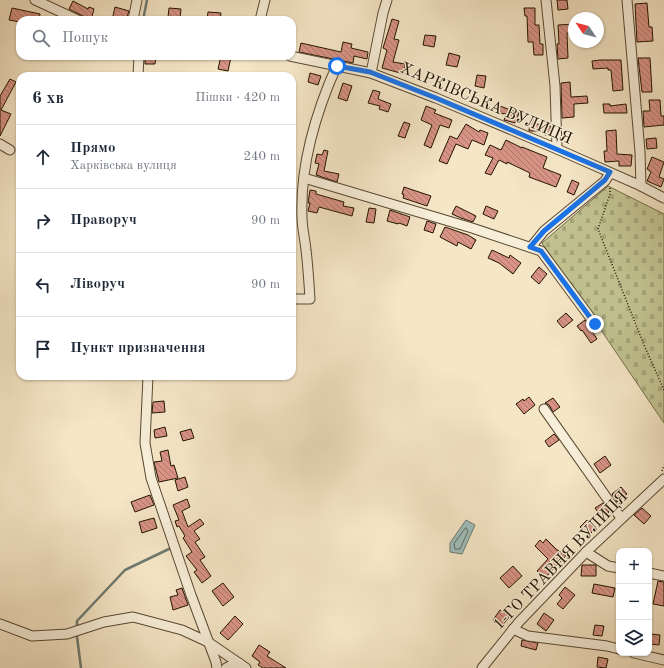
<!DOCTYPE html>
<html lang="uk">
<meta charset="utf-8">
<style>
:root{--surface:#fff;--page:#f6f6f7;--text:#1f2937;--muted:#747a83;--line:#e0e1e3}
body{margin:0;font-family:"Old Standard TT",serif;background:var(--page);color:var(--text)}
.controls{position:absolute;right:12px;bottom:12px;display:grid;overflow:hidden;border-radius:8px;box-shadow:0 1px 3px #0004}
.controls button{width:36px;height:36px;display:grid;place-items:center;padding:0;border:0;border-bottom:1px solid var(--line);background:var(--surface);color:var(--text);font:20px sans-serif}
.compass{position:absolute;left:568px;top:12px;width:36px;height:36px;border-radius:50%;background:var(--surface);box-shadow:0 1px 3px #0004;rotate:305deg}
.stop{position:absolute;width:12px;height:12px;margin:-9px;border:3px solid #1a73e8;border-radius:50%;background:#fff}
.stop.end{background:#1a73e8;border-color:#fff;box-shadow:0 1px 4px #0008}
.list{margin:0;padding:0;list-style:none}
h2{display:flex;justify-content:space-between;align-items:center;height:52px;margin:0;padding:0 16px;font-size:17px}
h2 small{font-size:13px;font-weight:400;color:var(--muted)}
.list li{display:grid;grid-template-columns:26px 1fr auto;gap:12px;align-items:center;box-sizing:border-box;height:64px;padding:0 16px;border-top:1px solid var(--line)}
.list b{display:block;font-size:15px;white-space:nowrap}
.list p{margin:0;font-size:13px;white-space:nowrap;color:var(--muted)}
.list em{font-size:13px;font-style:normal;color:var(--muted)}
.icon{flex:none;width:22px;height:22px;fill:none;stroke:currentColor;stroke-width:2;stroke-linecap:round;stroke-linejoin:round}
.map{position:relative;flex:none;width:664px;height:668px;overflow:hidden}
.search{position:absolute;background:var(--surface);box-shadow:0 1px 3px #0004;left:16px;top:16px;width:280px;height:44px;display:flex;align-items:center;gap:10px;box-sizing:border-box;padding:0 14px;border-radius:12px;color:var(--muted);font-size:15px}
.panel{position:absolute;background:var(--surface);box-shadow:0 1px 3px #0004;left:16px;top:72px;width:280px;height:308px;border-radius:12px}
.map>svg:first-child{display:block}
</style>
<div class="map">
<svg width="664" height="668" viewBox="0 0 664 668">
<defs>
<pattern id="cemetery-stones" width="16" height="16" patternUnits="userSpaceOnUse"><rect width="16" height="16" fill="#c2c391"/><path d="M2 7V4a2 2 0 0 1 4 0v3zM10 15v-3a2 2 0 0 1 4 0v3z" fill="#a6a77b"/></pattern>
<pattern id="building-back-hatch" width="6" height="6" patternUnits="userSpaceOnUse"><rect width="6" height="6" fill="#d99486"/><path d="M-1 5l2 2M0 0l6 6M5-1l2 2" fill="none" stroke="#b0786b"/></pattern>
</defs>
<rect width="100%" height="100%" fill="#f5e6c6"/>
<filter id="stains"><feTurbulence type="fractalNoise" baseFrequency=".005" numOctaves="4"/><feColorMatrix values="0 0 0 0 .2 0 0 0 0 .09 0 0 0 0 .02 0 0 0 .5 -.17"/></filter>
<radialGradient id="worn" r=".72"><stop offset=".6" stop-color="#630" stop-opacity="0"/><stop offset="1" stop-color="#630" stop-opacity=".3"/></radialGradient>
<polygon fill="url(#cemetery-stones)" stroke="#726c48" points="608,186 664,214 664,423 542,243"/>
<polygon fill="#9ebebc" stroke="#6d7a71" points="466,520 475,525 462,554 450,552 450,543"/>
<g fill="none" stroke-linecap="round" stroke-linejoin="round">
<polygon stroke="#60695e" stroke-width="1" points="466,528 468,531 460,549 455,549 454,544"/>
<g stroke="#6d7a71" stroke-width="2.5">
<polyline points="143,20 147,0"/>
<polyline points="81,668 77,637 77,621 125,570 171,548 171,547"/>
</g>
</g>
<g fill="url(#building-back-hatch)" stroke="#231400">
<polygon points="557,0 567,0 568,9 558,10"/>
<polygon points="73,1 88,9 89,7 94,9 91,20 69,9"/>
<polygon points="647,3 649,27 652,27 653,41 637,42 635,4"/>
<polygon points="115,7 129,11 126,20 112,20"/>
<polygon points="12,8 40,14 39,20 20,20 20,22 9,20"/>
<polygon points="169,8 181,9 180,18 168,17"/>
<polygon points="524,8 535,8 535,25 539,25 540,44 543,44 543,55 534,55 533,42 528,42 527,16 525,16"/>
<polygon points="208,12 221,13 220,20 207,20"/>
<polygon points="392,19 399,21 394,39 399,40 393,62 405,64 404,74 382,68 387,50 383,48"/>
<polygon points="574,24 574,30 569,31 569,33 567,33 568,58 558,59 557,44 559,44 558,25"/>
<polygon points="425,35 436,36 434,47 423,45"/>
<polygon points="343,42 352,44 351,48 368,52 367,59 354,56 353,63 299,52 301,43 341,52"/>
<polygon points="449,53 460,56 457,67 446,65"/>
<polygon points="145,56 156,56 155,64 145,64"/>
<polygon points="221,56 231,57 228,71 218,69"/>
<polygon points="638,58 650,58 652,92 642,92"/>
<polygon points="600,60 621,60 623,90 613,91 611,70 608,70 608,68 593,69 592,61"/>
<polygon points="310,73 321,76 318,85 308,82"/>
<polygon points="477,75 486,76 484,88 475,86"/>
<polygon points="10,79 16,82 1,110 11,114 0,136 0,96"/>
<polygon points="570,82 571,97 587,96 588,103 574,104 574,117 562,118 561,83"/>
<polygon points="343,83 352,86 347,101 338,98"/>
<polygon points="373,90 380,92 378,99 391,104 388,112 379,109 380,106 368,103"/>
<polygon points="649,100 660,100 661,116 664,116 664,125 644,127 643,111 650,111"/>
<polygon points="603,104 610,104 610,106 626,104 627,113 604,113"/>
<polygon points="497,105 519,113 515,123 504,120 506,114 496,113"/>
<polygon points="426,106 436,110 434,113 452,120 449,128 440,125 431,148 424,145 432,125 421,120"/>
<polygon points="530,120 536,120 536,124 550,125 551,135 545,135 545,131 529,131"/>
<polygon points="404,122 410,124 405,138 398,136"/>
<polygon points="466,124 479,132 480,130 488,133 484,145 472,140 468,149 456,144 447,164 439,161 450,136 457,139"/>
<polygon points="616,130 617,154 632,155 631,166 619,166 619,161 605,162 604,151 607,151 606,131"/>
<polygon points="656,138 657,148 647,149 646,139"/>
<polygon points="506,140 522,148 522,147 547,157 543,168 561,175 556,187 529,177 530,173 507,162 507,164 499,160 491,175 485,173 493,158 485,155 490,145 501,150"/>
<polygon points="324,150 328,151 324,171 339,174 337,182 316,175 319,164 315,163 317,154 322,155"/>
<polygon points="652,157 664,162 659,177 664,179 661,187 647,181 651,172 647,169"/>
<polygon points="572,180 579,183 574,195 567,192"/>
<polygon points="404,187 431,196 427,206 403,198 404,195 402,194"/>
<polygon points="310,190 316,191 316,194 344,202 343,206 354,208 352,216 319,207 317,213 308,211 310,203 308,203"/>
<polygon points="456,206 476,216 473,222 461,218 452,214"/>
<polygon points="486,206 498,211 494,219 483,214"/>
<polygon points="369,208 376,209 374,223 366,222"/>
<polygon points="390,210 410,217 407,226 399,223 398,224 387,221"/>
<polygon points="427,221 436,224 433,233 424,230"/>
<polygon points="445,227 468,235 476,240 471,249 458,242 457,246 440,237"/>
<polygon points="492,250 509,258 510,255 521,263 513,274 499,263 488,258"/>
<polygon points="539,267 547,274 539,284 531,277"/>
<polygon points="566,313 573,320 563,328 557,321"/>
<polygon points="585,320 597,339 591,343 582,330 581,331 577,326"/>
<polygon points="529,397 535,405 524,414 516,404 523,399 524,401"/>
<polygon points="553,398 560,407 553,412 549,405 545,403"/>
<polygon points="164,401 165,412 152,413 153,402"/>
<polygon points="165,427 167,436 155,438 154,430"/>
<polygon points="191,429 194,438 183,441 180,432"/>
<polygon points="554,434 559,440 549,447 545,441"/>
<polygon points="168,450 171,466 174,465 178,478 159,482 154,462 162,461 160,452"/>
<polygon points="605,456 611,465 600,473 594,464"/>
<polygon points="185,477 188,487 178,491 175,480"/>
<polygon points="621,487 627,494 617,502 612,494"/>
<polygon points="150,495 154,505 135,512 131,502"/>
<polygon points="187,499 190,507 182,511 188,527 200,519 204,524 194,531 200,539 195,542 205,557 200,560 211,576 202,583 194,572 197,570 186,556 192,552 183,538 185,536 179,526 177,527 175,521 179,520 173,505"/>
<polygon points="603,503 609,512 602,518 595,508"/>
<polygon points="642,508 651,516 644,524 634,515"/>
<polygon points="154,518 157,528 142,533 139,522"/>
<polygon points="587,520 595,529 588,536 580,527"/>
<polygon points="546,539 556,549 566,556 545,578 537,571 548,559 535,546 540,540 543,543"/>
<polygon points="582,565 596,565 596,576 581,576"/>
<polygon points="513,566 522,576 509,588 500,578"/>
<polygon points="658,581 664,582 664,606 653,604"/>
<polygon points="223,583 234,597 223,606 212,591"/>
<polygon points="594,584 615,588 613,597 592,593"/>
<polygon points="565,587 575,595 563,609 557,604 562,598 559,595"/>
<polygon points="182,588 188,605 173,610 170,597 178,595 176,590"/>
<polygon points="500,610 510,616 502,626 493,620"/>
<polygon points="544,613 554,620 546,631 537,624"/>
<polygon points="235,616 243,624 228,640 220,633"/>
<polygon points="595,625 604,626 602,636 593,635"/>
<polygon points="651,634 660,635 659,645 650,644"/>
<polygon points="522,640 538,643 536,650 521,646"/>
<polygon points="259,645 270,652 267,656 286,668 263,668 258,665 260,662 252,656"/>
<polygon points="598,657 608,659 606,668 597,667"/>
</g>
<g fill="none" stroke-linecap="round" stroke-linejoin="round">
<defs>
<g id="minor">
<polyline points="35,0 78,20"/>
<polyline points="546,0 555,86 557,149"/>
<polyline points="627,0 640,152 641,186"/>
<polyline points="133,20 137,0"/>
<polyline points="260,20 265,0"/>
<polyline points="290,56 371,73 436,98 557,149 641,186 664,198"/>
<polyline points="371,73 383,13 387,0"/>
<polyline points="138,76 139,56"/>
<polyline points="0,144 10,150"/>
<polyline points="304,178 472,228 541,251 595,324"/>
<polyline points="531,247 544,231 605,181 610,173"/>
<path d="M292,299H310C309,283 308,266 306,250C305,239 302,228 302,217C300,165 316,112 337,65"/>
<polyline points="148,376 145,443 151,478 191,595 216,662 217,668"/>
<polyline points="544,409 621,518"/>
<polyline points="586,552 608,566 619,568"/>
<polyline points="649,573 664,576"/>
<polyline points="0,624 32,636 67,634 104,622 133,617 182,630 208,642 246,668"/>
<polyline points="513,629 528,636 607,646 619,649"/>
<polyline points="634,653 664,660"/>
<polyline points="226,668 234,664 239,663"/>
<polyline points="482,668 519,622 586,552 664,479"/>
</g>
</defs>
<use href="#minor" stroke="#584832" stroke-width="11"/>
<g stroke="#231400" stroke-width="1.5" stroke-dasharray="1 2" stroke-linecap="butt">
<polyline points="610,188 610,194 598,229 644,345 664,390"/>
<polyline points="662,471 664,465"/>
</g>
<use href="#minor" stroke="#f8efda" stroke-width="9"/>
</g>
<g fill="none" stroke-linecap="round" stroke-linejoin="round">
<polyline stroke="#1a73e8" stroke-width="5" points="337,66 370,72 436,98 610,172 605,180 544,231 530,247 541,251 595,324"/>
</g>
<g text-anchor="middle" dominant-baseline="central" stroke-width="3" stroke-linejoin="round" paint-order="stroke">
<g font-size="16" fill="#231400" stroke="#f8efda">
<text transform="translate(486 104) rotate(23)">ХАРКІВСЬКА ВУЛИЦЯ</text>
<text transform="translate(561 561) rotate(-46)">1-ГО ТРАВНЯ ВУЛИЦЯ</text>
</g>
</g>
<rect width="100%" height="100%" filter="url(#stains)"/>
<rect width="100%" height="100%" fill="url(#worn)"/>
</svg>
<div class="controls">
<button>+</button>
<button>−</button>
<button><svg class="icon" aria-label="layers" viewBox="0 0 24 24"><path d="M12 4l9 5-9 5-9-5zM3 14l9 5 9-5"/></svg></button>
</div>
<svg class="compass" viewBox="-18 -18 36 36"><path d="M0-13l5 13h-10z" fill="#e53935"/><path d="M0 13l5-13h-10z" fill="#747a83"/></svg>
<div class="stop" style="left:337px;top:66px"></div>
<div class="stop end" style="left:595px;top:324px"></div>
<div class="search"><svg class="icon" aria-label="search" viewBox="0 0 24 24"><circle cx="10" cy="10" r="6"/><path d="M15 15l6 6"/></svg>Пошук</div>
<section class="panel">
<h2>6 хв<small>Пішки · 420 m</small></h2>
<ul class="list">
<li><svg class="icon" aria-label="ahead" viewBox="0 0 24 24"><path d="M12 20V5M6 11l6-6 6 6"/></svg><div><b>Прямо</b><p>Харківська вулиця</p></div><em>240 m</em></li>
<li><svg class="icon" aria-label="right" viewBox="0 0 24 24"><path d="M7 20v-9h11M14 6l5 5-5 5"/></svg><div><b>Праворуч</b></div><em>90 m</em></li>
<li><svg class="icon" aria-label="left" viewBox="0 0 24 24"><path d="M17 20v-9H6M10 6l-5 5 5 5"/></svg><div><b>Ліворуч</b></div><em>90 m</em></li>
<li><svg class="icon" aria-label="arrive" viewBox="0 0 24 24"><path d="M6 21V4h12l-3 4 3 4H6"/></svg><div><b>Пункт призначення</b></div></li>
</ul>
</section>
</div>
